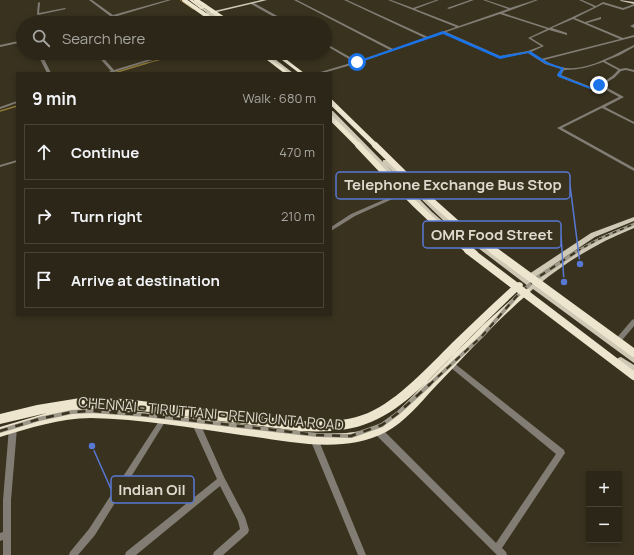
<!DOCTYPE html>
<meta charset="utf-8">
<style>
:root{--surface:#2b2617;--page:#332e20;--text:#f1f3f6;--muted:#a6a5a1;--line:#474336}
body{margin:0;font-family:Manrope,sans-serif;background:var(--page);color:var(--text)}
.controls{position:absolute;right:12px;bottom:12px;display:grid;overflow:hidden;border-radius:0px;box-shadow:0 2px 6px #0003}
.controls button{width:36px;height:36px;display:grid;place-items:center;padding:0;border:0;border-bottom:1px solid var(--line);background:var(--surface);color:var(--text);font:20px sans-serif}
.stop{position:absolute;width:12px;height:12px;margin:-9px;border:3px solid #1a73e8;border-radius:50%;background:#fff}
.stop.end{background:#1a73e8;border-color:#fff;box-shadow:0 1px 4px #0008}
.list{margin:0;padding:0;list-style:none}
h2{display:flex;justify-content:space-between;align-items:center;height:52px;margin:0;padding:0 16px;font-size:17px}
h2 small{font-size:13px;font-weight:400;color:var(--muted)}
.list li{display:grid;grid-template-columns:26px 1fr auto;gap:12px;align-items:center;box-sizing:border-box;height:56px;margin:0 8px 8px;padding:0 8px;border:1px solid var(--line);border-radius:0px}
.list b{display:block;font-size:15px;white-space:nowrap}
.list em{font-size:13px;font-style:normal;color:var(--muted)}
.icon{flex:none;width:22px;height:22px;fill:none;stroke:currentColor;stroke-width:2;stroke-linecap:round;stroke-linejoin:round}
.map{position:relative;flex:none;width:634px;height:555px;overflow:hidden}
.search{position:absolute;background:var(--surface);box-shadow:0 2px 6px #0003;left:16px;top:16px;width:316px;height:44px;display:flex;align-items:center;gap:10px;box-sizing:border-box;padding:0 14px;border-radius:22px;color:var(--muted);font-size:15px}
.panel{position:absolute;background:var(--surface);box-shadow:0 2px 6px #0003;left:16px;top:72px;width:316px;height:244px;border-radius:0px}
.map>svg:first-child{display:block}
</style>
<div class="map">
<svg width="634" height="555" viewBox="0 0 634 555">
<rect width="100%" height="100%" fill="#39321f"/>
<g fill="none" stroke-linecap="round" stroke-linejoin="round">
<g stroke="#907a36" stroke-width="1">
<polyline points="180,0 193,9"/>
<polyline points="144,64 184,53"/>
</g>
<g stroke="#907a36" stroke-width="1.5">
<polyline points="114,73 147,63"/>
<polyline points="0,111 17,106"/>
</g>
<g fill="#817d74" fill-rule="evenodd">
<polygon points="89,0 92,0 113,15 167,0 171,0 114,17 120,23 117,23 112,17 92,23 88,23 110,16"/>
<path d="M294,0H297L393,49L425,38L344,0H347L428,37L456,27L388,0H391L413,8L436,0H439L415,9L459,26L508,9L483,0H486L510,8L535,0H538L503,13L549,28L594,7L579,0H582L596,6L603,2L623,8L634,4V6L623,10L603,4L575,18L585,22L601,17V19L587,23L623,38L634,35V37L544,60C549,63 555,66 561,67C585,73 613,55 634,45V47L620,55L605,61L620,69L626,68L634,70V72L626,70L621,71L614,78L602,85L624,97L605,107L634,122V124L602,108L562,128L634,168V171L557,128L619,97L599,86L591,89L559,77L557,75L561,69L545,64L528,53L500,58L443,33L358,63L323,73H317L354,62L325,45V43L357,61L390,50ZM500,14L547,29L528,38L541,46L528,51L500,56L446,32ZM573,19L620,39L541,59L531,52L544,46L531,38L549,30L567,35V33L552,28ZM603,62L618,70C611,79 601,83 591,87L561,75L564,70C578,70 590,67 603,62Z"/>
<polygon points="470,0 474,0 449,9 447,8"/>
<polygon points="39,2 40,3 39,13 65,8 66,9 38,15 37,14 38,3"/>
<polygon points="252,2 288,22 288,23 285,23 251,4"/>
<polygon points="634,24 634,28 630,26"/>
<polygon points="23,40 23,42 0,47 0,45"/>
<polygon points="37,53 41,53 51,73 47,73"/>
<polygon points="95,53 99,53 114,70 170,53 175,53 111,73 106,73 111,71"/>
<polygon points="17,101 17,103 0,109 0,107"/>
<polygon points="17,160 17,162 0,167 0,165"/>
<polygon points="404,191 406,191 408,192 355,216 331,231 331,227 351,214"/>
<polygon points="634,319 634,326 618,345 616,346 614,345 613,343 614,341 632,320"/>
<polygon points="452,362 454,363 564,450 565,453 502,548 506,552 507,555 497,555 375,434 374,431 375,428 378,427 381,428 496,543 556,454 450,367 449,365 450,363"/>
<polygon points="163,416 167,420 165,422 95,535 78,555 69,555 70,552 89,529 161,418"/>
<polygon points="196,420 199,421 224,477 245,517 249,530 248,533 223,555 213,555 214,552 240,529 238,521 220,486 136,555 125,555 126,552 217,479 192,424 193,421"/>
<polygon points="13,424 16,425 17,428 11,500 11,555 3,555 3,540 0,541 0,533 3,532 3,500 9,428 10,425"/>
<polygon points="314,435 317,436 366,555 358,555 310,439 311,436"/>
</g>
<g fill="#cec8b4" fill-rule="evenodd">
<path d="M261,0H267L213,13L227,23C218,23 213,14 205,15V13H207L200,8L203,5L200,3L202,2L207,5L204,8L210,12Z"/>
<polygon points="620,0 634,2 634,4 621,1"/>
<polygon points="262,53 267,53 293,73 288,73"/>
<path d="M331,111H333L383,162V160H387L452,221L526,276L591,233L634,217V221L595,237L531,280L533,282C563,257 597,235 634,224V228C599,242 567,261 538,285L634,354V363L533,289L529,293H523L522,291L528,286L448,225L387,166L432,212L478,252L477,254H473L428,214L331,115Z"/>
<polygon points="621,357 634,365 634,374 618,364 617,361 618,358"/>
</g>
<g fill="#ede5cd" fill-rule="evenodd">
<polygon points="189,0 193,0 204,8 201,9"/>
<polygon points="258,53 263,53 289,73 284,73"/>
<polygon points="273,53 278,53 304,73 299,73"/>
<path d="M519,282L522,283L523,285L522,287C501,307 481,326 461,347C436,373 404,409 371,422C348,432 324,432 299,431L126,409L94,408L172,415L314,434L346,433L362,431L380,424L398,411L483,325L523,289H529L530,291L529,293C495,322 466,355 435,387C420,403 405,422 386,432C342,455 288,441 241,435C192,428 141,419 91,418C60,418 30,428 0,437V427L47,413L0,424V414L37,405L80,398L126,399L299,421C322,422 346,422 368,413C398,400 429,366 452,343C473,323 494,302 516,283Z"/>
</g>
<defs>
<polyline id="rail-far2" points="577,251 599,239 634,224"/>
<polyline id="rail-far1" points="429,385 482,336 516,297 537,278 579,250"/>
<polyline id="rail" points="0,431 39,419 72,412 92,411 145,415 317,435 351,436 382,425 398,413 430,384"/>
</defs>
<use href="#rail-far2" stroke="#9c9788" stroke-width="2.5"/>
<use href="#rail-far1" stroke="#9c9788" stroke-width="3.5"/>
<use href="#rail" stroke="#9c9788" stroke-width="4"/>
<use href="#rail-far2" stroke="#39321f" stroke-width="1.5" stroke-dasharray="4" stroke-linecap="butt"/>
<use href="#rail-far1" stroke="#39321f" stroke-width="2" stroke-dasharray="6" stroke-linecap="butt"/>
<use href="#rail" stroke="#39321f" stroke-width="2.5" stroke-dasharray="8" stroke-linecap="butt"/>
<g stroke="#ede5cd" stroke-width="4">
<polyline points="184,0 217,23"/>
<polyline points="196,0 230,23"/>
</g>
<g stroke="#ede5cd" stroke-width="5">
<polyline points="331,102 376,146"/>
<polyline points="331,118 359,146"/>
</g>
<g stroke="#ede5cd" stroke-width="6">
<path d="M358,145C393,182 428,220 469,251"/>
<polyline points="375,145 432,201 459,225 494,251"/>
</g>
<g stroke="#ede5cd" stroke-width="8">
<polyline points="468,250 634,376"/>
<polyline points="493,250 634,353"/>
</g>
</g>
<polygon fill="#1a73e8" points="443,31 500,56 530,51 549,63 564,68 561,74 562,76 590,87 599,84 601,85 590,89 559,77 557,75 561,69 546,64 528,53 500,59 443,34 358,63 355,62"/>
<g text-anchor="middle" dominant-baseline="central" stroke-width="4" stroke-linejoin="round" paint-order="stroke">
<g font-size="14" fill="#ddd9cd" stroke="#39321f">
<text transform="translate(211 413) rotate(5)">CHENNAI - TIRUTTANI - RENIGUNTA ROAD</text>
</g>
</g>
<path fill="none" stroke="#5778d5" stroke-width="1.5" d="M580 264L570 185M564 282L561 235M92 446L111 489"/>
<g fill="#5778d5" stroke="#39321f" stroke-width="1.5">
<circle cx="580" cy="264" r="4"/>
<circle cx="564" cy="282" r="4"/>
<circle cx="92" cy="446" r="4"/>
</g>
<g fill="#39321f" stroke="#5778d5" stroke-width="1.5">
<rect x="336" y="172" width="234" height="27" rx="4"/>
<rect x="423" y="221" width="138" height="27" rx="4"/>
<rect x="111" y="476" width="83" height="27" rx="4"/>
</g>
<g font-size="15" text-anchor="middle" font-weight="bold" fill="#ddd9cd">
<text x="453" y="190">Telephone Exchange Bus Stop</text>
<text x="492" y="240">OMR Food Street</text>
<text x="152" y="495">Indian Oil</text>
</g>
</svg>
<div class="controls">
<button>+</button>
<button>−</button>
</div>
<div class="stop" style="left:357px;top:62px"></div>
<div class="stop end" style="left:599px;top:85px"></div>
<div class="search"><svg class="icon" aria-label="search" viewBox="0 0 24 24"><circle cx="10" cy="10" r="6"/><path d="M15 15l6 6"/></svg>Search here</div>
<section class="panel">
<h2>9 min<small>Walk · 680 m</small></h2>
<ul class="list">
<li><svg class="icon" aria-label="ahead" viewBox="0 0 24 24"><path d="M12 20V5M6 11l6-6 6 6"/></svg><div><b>Continue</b></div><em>470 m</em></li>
<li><svg class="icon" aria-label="right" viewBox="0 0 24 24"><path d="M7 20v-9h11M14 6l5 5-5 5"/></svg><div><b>Turn right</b></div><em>210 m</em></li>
<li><svg class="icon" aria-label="arrive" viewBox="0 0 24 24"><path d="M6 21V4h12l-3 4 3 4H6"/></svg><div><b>Arrive at destination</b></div></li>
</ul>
</section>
</div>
